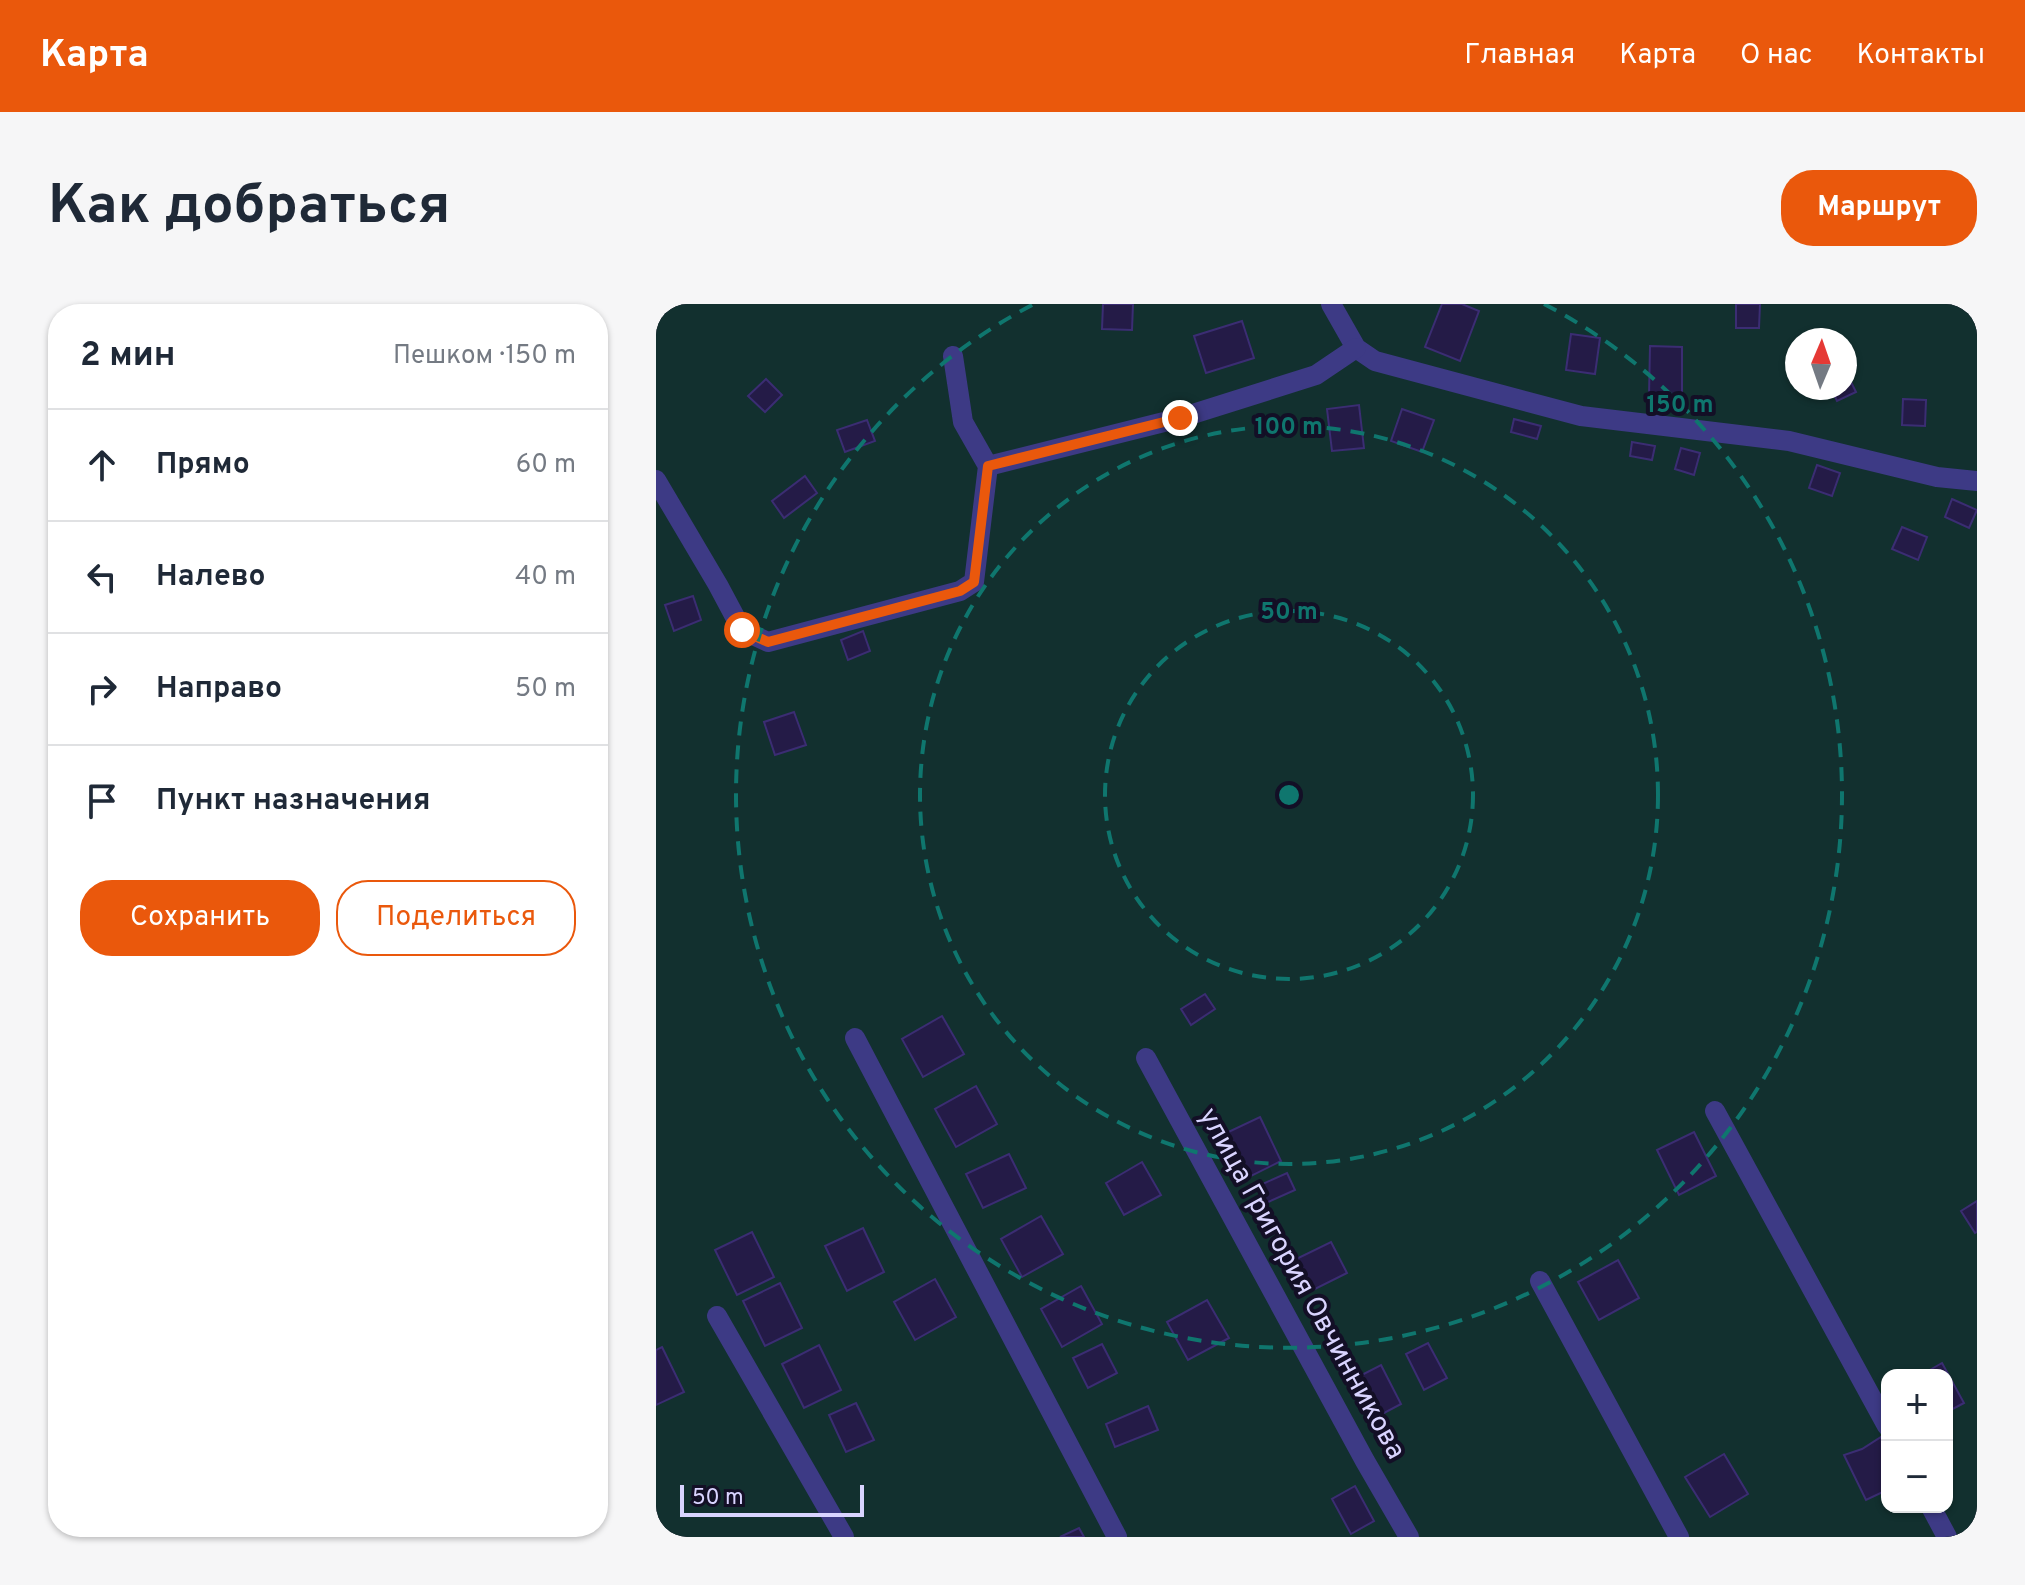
<!DOCTYPE html>
<html lang="ru">
<meta charset="utf-8">
<style>
:root{--surface:#fff;--page:#f6f6f7;--text:#1f2937;--muted:#747a83;--line:#e0e1e3;--accent:#ea580c}
body{margin:0;font-family:Overpass,sans-serif;background:var(--page);color:var(--text)}
.controls{position:absolute;right:24px;bottom:24px;display:grid;overflow:hidden;border-radius:16px;box-shadow:0 2px 6px #0004}
.controls button{width:72px;height:72px;display:grid;place-items:center;padding:0;border:0;border-bottom:2px solid var(--line);background:var(--surface);color:var(--text);font:40px sans-serif}
.compass{position:absolute;left:1129px;top:24px;width:72px;height:72px;border-radius:50%;background:var(--surface);box-shadow:0 2px 6px #0004;rotate:2deg}
.scale{position:absolute;left:24px;bottom:20px;width:184px;box-sizing:border-box;padding-left:8px;border:4px solid #d9d4ff;border-top:0;font-size:22px;line-height:28px;white-space:nowrap;color:#d9d4ff;-webkit-text-stroke:6px #130f26;paint-order:stroke}
.stop{position:absolute;width:24px;height:24px;margin:-18px;border:6px solid #ea580c;border-radius:50%;background:#fff}
.stop.end{background:#ea580c;border-color:#fff;box-shadow:0 2px 8px #0008}
.list{margin:0;padding:0;list-style:none}
h2{display:flex;justify-content:space-between;align-items:center;height:104px;margin:0;padding:0 32px;font-size:34px}
h2 small{font-size:26px;font-weight:400;color:var(--muted)}
.list li{display:grid;grid-template-columns:52px 1fr auto;gap:24px;align-items:center;box-sizing:border-box;height:112px;padding:0 32px;border-top:2px solid var(--line)}
.list b{display:block;font-size:30px;white-space:nowrap}
.list em{font-size:26px;font-style:normal;color:var(--muted)}
.actions{display:flex;gap:16px;padding:24px 32px}
.actions a{flex:1;padding:18px 0;border:2px solid var(--accent);border-radius:32px;text-align:center;font-size:28px;color:var(--accent)}
.actions .main{background:var(--accent);color:#fff}
.icon{flex:none;width:44px;height:44px;fill:none;stroke:currentColor;stroke-width:2;stroke-linecap:round;stroke-linejoin:round}
.map{position:relative;flex:none;width:1321px;height:1233px;overflow:hidden;border-radius:32px}
header{display:flex;align-items:center;gap:48px;box-sizing:border-box;height:112px;padding:0 40px;background:var(--accent);color:#fff}
header strong{font-size:38px}
nav{display:flex;gap:44px;margin-inline-start:auto;font-size:28px}
.intro{display:flex;align-items:center;justify-content:space-between;box-sizing:border-box;height:192px;padding:0 48px}
h1{margin:0;font-size:56px}
.button{padding:20px 36px;border-radius:32px;background:var(--accent);color:#fff;font-size:28px;font-weight:700}
main{display:flex;gap:48px;padding:0 48px}
aside{flex:1;background:var(--surface);border-radius:32px;box-shadow:0 2px 6px #0004}
.map>svg:first-child{display:block}
</style>
<header>
<strong>Карта</strong>
<nav><a>Главная</a><a>Карта</a><a>О нас</a><a>Контакты</a></nav>
</header>
<div class="intro"><h1>Как добраться</h1><a class="button">Маршрут</a></div>
<main>
<aside>
<h2>2 мин<small>Пешком · 150 m</small></h2>
<ul class="list">
<li><svg class="icon" aria-label="ahead" viewBox="0 0 24 24"><path d="M12 20V5M6 11l6-6 6 6"/></svg><div><b>Прямо</b></div><em>60 m</em></li>
<li><svg class="icon" aria-label="left" viewBox="0 0 24 24"><path d="M17 20v-9H6M10 6l-5 5 5 5"/></svg><div><b>Налево</b></div><em>40 m</em></li>
<li><svg class="icon" aria-label="right" viewBox="0 0 24 24"><path d="M7 20v-9h11M14 6l5 5-5 5"/></svg><div><b>Направо</b></div><em>50 m</em></li>
<li><svg class="icon" aria-label="arrive" viewBox="0 0 24 24"><path d="M6 21V4h12l-3 4 3 4H6"/></svg><div><b>Пункт назначения</b></div></li>
</ul>
<div class="actions"><a class="main">Сохранить</a><a>Поделиться</a></div>
</aside>
<div class="map">
<svg width="1321" height="1233" viewBox="0 0 1321 1233">
<rect width="100%" height="100%" fill="#130f26"/>
<path fill="#12302f" fill-rule="evenodd" d="M0,0H1321V1233H0ZM1141,36H1189V84H1141ZM1231,1071H1291V1203H1231Z"/>
<g fill="#241b47" stroke="#3b2d73" stroke-width="2">
<polygon points="447,0 477,0 476,26 446,25"/>
<polygon points="786,0 806,0 823,7 804,57 769,43"/>
<polygon points="1080,0 1104,0 1103,24 1080,24"/>
<polygon points="586,17 598,54 550,69 538,32"/>
<polygon points="915,30 944,34 939,70 910,66"/>
<polygon points="994,42 1026,43 1026,92 993,92"/>
<polygon points="1189,66 1200,88 1181,97 1175,84 1189,84"/>
<polygon points="110,75 126,91 109,108 92,92"/>
<polygon points="1247,95 1270,96 1269,122 1246,121"/>
<polygon points="703,101 708,144 676,147 671,105"/>
<polygon points="746,105 778,116 766,148 735,137"/>
<polygon points="858,115 885,122 881,135 855,128"/>
<polygon points="211,116 219,137 189,148 181,126"/>
<polygon points="976,138 999,142 996,156 974,152"/>
<polygon points="1025,144 1044,149 1038,171 1019,165"/>
<polygon points="1161,161 1184,169 1176,192 1153,184"/>
<polygon points="149,172 161,189 128,214 116,197"/>
<polygon points="1296,195 1321,206 1313,224 1289,213"/>
<polygon points="1246,223 1271,233 1262,256 1236,245"/>
<polygon points="37,292 45,316 18,327 9,301"/>
<polygon points="207,327 214,347 192,356 185,336"/>
<polygon points="138,408 150,441 119,451 108,418"/>
<polygon points="549,690 559,705 535,721 525,705"/>
<polygon points="286,712 308,750 267,773 246,735"/>
<polygon points="320,782 341,820 300,843 279,805"/>
<polygon points="604,813 625,857 589,875 566,831"/>
<polygon points="1038,828 1060,872 1023,891 1001,846"/>
<polygon points="353,850 370,884 327,904 310,870"/>
<polygon points="486,858 505,891 468,911 450,879"/>
<polygon points="631,869 639,886 610,899 602,882"/>
<polygon points="1321,897 1321,928 1319,929 1305,907"/>
<polygon points="385,912 407,950 366,973 345,935"/>
<polygon points="207,924 228,968 191,987 169,942"/>
<polygon points="96,928 118,973 81,991 59,946"/>
<polygon points="675,938 691,969 647,991 632,959"/>
<polygon points="962,956 983,994 943,1016 922,978"/>
<polygon points="279,975 300,1013 259,1036 238,998"/>
<polygon points="124,979 146,1024 109,1042 87,997"/>
<polygon points="425,982 446,1020 406,1043 385,1005"/>
<polygon points="551,996 573,1034 532,1056 511,1018"/>
<polygon points="772,1039 791,1074 768,1086 750,1050"/>
<polygon points="446,1040 461,1069 432,1084 417,1054"/>
<polygon points="163,1041 185,1086 148,1104 126,1060"/>
<polygon points="6,1043 28,1088 0,1101 0,1046"/>
<polygon points="1286,1059 1308,1099 1291,1108 1291,1071 1265,1071"/>
<polygon points="725,1061 745,1100 715,1116 694,1077"/>
<polygon points="200,1099 218,1136 190,1148 173,1111"/>
<polygon points="492,1102 502,1126 459,1143 450,1120"/>
<polygon points="1225,1133 1231,1145 1231,1186 1210,1196 1188,1151 1206,1145"/>
<polygon points="1068,1150 1092,1190 1054,1213 1029,1173"/>
<polygon points="699,1182 718,1217 695,1230 676,1195"/>
<polygon points="423,1224 428,1233 404,1233"/>
</g>
<g fill="none" stroke-linecap="round" stroke-linejoin="round">
<g stroke="#3d3a85" stroke-width="20">
<polyline points="675,0 700,44 719,57 925,112 1133,137 1281,173 1321,177"/>
<polyline points="332,162 524,114 660,71 700,44"/>
<polyline points="0,176 62,281 86,326 112,338 304,287 318,278 332,162 307,118 297,52"/>
<polyline points="199,734 461,1233"/>
<polyline points="490,754 709,1157 753,1233"/>
<polyline points="1059,807 1231,1122"/>
<polyline points="884,977 1023,1233"/>
<polyline points="61,1012 188,1233"/>
<polyline points="1275,1203 1291,1233"/>
</g>
</g>
<g fill="none" stroke-linecap="round" stroke-linejoin="round">
<polyline stroke="#ea580c" stroke-width="10" points="86,326 112,338 304,287 318,278 332,162 524,114"/>
</g>
<g fill="none" stroke="#0f766e" stroke-width="4" stroke-dasharray="14 10">
<circle cx="633" cy="491" r="184"/>
<circle cx="633" cy="491" r="369"/>
<path d="M888 0A553 553 0 1 1 378 0"/>
</g>
<g text-anchor="middle" dominant-baseline="central" stroke-width="8" stroke-linejoin="round" paint-order="stroke">
<g font-size="28" fill="#d9d4ff" stroke="#130f26">
<text transform="translate(645 980) rotate(61)">улица Григория Овчинникова</text>
</g>
</g>
<circle cx="633" cy="491" r="12" fill="#0f766e" stroke="#130f26" stroke-width="4"/>
<g font-size="24" text-anchor="middle" font-weight="bold" fill="#0f766e" stroke="#130f26" stroke-width="8" stroke-linejoin="round" paint-order="stroke">
<text x="1024" y="108">150 m</text>
<text x="633" y="130">100 m</text>
<text x="633" y="315">50 m</text>
</g>
</svg>
<div class="controls">
<button>+</button>
<button>−</button>
</div>
<svg class="compass" viewBox="-18 -18 36 36"><path d="M0-13l5 13h-10z" fill="#e53935"/><path d="M0 13l5-13h-10z" fill="#747a83"/></svg>
<div class="scale">50 m</div>
<div class="stop" style="left:86px;top:326px"></div>
<div class="stop end" style="left:524px;top:114px"></div>
</div>
</main>
